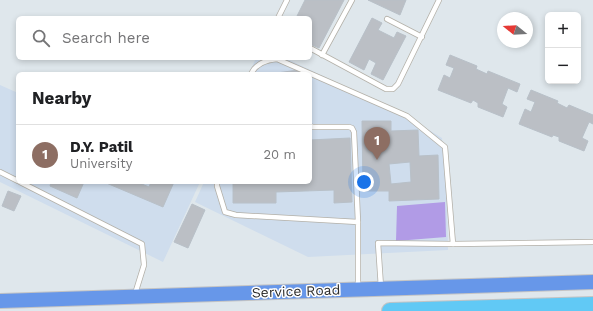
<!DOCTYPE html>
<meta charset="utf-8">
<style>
:root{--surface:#fff;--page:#f6f6f6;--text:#202124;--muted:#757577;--line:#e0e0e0;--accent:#2563eb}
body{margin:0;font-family:"Work Sans",sans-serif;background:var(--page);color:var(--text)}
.controls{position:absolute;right:12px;top:12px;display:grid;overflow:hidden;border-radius:6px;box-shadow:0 2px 6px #0003}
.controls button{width:36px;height:36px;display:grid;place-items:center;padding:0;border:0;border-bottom:1px solid var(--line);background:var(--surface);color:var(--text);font:20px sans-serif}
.compass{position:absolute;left:497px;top:12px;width:36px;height:36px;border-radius:50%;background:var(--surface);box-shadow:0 2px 6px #0003;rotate:288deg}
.you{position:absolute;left:364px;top:182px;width:14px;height:14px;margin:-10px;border:3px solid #fff;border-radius:50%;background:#1a73e8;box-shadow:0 0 0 6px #1a73e833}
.badge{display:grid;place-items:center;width:26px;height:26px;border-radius:50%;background:var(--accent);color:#fff;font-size:13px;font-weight:700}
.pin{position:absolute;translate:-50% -33px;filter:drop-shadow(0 1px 2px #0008)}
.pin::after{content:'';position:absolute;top:21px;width:14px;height:12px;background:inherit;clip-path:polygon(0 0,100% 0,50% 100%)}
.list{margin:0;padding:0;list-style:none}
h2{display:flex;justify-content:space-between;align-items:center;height:52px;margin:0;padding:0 16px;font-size:17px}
h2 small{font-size:13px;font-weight:400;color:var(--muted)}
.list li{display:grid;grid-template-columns:26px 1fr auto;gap:12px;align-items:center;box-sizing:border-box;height:60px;padding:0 16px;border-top:1px solid var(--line)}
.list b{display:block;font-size:15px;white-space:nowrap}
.list p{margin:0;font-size:13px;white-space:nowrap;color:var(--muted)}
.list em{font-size:13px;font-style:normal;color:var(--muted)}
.icon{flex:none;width:22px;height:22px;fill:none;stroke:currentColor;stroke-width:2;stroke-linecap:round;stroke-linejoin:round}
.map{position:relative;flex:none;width:593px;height:311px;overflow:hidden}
.search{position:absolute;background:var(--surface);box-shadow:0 2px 6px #0003;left:16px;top:16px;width:296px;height:44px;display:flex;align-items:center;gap:10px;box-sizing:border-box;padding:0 14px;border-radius:6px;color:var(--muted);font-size:15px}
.panel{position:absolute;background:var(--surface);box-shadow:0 2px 6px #0003;left:16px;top:72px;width:296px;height:112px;border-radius:6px}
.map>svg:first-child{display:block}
</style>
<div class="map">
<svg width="593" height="311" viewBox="0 0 593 311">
<rect width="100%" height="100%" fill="#dfe7ec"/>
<g fill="#cfdded">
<polygon points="256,58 285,58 401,113 442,138 447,197 448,250 308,257 195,202 204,182 310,182 310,74 249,74"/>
<polygon points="0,85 18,93 18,182 200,182 163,262 0,182"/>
</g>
<polygon fill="#b19be6" points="445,202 446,237 396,241 397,206"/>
<g fill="#bbbfc5" stroke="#b8c0c8" fill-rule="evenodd">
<polygon points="305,0 344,0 319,48 310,44 310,18 296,18"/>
<polygon points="368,0 406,0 400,15"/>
<polygon points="372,18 382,23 378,30 394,38 397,32 406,36 383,80 371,74 376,63 369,59 364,70 349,62"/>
<polygon points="450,55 477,66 476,69 487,74 488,71 520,84 517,92 508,88 502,104 507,107 503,117 478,107 478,103 473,100 471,103 438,90 444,75 450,78 454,68 446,65"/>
<polygon points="298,70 298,74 270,74"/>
<polygon points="531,90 558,101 557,103 567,108 569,105 593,115 593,124 589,122 582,138 588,141 584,151 559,141 559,137 553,135 552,137 519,124 525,109 531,112 535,102 527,99"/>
<path d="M362,121H391V131L418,130L419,156L438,155L439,199L389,201V191H363ZM410,162L411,182L391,184L389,164Z"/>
<polygon points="350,138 352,202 334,203 334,190 276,192 276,203 233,203 233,182 310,182 310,140"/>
<polygon points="51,182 84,182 77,198 50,186"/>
<polygon points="104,182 137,182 149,187 151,182 174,182 163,207"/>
<polygon points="8,191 21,196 14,211 2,206"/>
<polygon points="192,204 205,210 188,248 174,242"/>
</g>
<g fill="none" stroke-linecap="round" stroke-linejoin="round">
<defs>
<g id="lane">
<polyline points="278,18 287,0"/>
<polyline points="387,19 422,37"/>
<polyline points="310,48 386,89 393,89 398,84 439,0"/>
<polyline points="322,55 352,0"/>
<path d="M251,74C256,63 266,60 277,59L407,116L445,147L453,244L378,243L381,287"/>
<polyline points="310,126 313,127 349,127 352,128 354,132 358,222"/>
<polyline points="0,172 18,181"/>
<polyline points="20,182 142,244 144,265 135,294"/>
<polyline points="217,182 217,186 225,212 236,215 358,222 358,287"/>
<polyline points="453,244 593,242"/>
</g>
<polyline id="primary" points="0,301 593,282"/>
<polyline id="highway" points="390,311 593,305"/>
</defs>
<use href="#lane" stroke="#b3b0a8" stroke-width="6"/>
<use href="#primary" stroke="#c4c4c4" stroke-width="16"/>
<use href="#highway" stroke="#c4c4c4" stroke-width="18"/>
<use href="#lane" stroke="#fff" stroke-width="4.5"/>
<use href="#primary" stroke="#6797e9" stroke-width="14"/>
<use href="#highway" stroke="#61c9f5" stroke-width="16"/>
</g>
<g text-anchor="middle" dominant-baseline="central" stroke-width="3" stroke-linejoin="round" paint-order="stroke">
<g font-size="14" fill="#2c2c2c" stroke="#fff">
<text transform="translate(296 291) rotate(-2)">Service Road</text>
</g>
</g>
</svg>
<div class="controls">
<button>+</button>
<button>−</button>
</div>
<svg class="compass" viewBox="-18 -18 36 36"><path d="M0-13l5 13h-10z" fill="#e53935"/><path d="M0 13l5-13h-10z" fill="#757577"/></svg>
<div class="you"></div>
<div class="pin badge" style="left:377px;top:160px;background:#8d6e63">1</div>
<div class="search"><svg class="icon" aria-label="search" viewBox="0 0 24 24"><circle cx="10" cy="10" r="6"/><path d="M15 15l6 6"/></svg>Search here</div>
<section class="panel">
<h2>Nearby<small></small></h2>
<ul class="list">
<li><span class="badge" style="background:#8d6e63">1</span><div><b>D.Y. Patil</b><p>University</p></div><em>20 m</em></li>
</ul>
</section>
</div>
